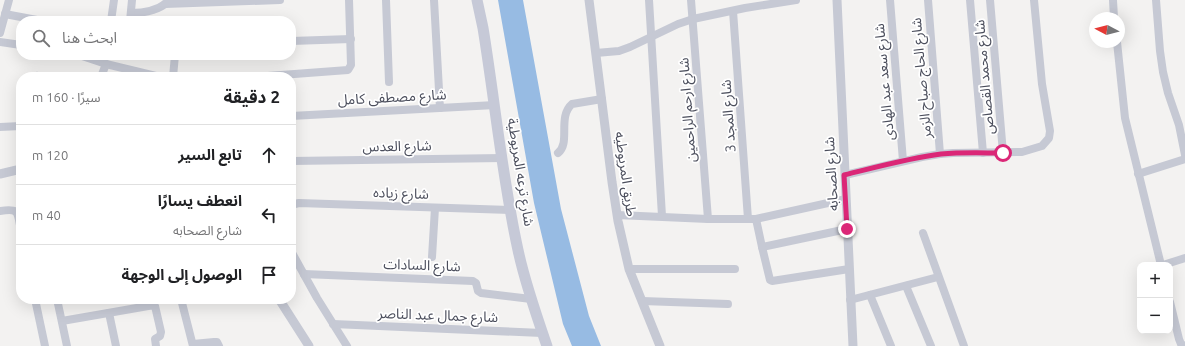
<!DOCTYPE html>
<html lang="ar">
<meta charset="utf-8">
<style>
:root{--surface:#fff;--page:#f2f2f2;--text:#202124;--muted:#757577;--line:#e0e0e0}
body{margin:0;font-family:Ubuntu,"Noto Sans Arabic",sans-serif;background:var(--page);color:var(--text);direction:rtl}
.controls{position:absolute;right:12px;bottom:12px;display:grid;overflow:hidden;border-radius:8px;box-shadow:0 4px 16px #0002}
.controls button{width:36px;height:36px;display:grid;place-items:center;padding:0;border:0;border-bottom:1px solid var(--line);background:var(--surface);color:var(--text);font:20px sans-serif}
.compass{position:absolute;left:1089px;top:12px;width:36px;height:36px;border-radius:50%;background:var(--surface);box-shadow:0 4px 16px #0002;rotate:277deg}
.stop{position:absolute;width:12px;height:12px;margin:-9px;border:3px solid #db2777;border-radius:50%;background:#fff}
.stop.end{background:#db2777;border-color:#fff;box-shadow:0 1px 4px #0008}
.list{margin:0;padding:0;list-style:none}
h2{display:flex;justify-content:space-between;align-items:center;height:52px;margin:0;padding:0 16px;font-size:17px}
h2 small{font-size:13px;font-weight:400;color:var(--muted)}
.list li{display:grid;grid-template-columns:26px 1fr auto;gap:12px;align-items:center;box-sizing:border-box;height:60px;padding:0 16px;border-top:1px solid var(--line)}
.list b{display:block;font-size:15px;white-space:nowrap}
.list p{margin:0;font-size:13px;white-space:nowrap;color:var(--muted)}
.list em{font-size:13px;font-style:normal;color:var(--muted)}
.icon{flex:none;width:22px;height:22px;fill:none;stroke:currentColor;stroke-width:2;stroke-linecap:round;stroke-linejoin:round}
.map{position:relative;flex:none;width:1185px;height:346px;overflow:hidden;direction:ltr}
.search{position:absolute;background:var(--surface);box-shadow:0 4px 16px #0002;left:16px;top:16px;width:280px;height:44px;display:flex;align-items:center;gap:10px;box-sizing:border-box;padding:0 14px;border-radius:16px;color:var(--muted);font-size:15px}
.panel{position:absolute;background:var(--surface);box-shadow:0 4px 16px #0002;left:16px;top:72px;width:280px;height:232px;border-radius:16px;direction:rtl}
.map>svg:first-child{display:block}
</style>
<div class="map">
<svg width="1185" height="346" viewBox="0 0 1185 346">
<rect width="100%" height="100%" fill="#f3f2f1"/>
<polygon fill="#97bbe3" points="498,0 523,0 561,209 589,316 601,346 572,346 563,324 534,203"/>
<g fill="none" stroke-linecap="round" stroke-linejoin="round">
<g stroke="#c6c9d4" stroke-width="8">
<polyline points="386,0 389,82"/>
<polyline points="434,0 440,108"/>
<polyline points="649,0 662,216"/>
<polyline points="691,0 708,219"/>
<polyline points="890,0 903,161"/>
<polyline points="928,0 940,154"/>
<polyline points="970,0 983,153"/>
<polyline points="990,0 1003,153"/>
<polyline points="1113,0 1114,18"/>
<polyline points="1156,0 1160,51 1163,72 1168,93 1179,125 1185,155"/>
<polyline points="165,4 280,0"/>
<polyline points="733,11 748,219"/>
<path d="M131,13C144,13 159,10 169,1"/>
<polyline points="5,14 42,21"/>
<polyline points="111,21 114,0"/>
<polyline points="130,21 132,0"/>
<polyline points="0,33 9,0"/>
<polyline points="291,41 351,39"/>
<polyline points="0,42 21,45"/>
<polyline points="1117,42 1125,118 1161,265"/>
<polyline points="596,53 619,51 630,47 678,24 693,19 745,8 796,0"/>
<polyline points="79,55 106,64 160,77"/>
<polyline points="36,77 37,76"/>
<polyline points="101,77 106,64"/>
<polyline points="173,77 175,55"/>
<polyline points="254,77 348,70 351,65 349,0"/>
<polyline points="291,116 495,105"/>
<polyline points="0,127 21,126"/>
<path d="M558,153C571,143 557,117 572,104L602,99"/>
<polyline points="291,161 503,158"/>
<polyline points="1138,174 1185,159"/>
<polyline points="845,175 922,157 940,154 953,153 1022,152 1042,146 1049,138 1050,131 1042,84 1034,0"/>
<polyline points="291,205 299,203 511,210"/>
<path d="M0,211C20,208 17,212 21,230"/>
<polyline points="617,215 708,219 756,219 846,199"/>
<polyline points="756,219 762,247 847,229"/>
<polyline points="923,233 964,346"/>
<polyline points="762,247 770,280 772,281 849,269"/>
<polyline points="291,251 317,298 347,346"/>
<polyline points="432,257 435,208"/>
<polyline points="1163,265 1185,258"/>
<polyline points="629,269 735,269"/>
<polyline points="304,274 473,281 476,283 478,291 481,293 531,299"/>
<polyline points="906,286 931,346"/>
<polyline points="870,295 891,346"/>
<polyline points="35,299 45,346"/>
<polyline points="57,299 67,346"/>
<polyline points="181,299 193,346"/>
<polyline points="850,300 938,277"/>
<polyline points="642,301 728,304"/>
<polyline points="1170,302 1179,339 1181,344 1185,346"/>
<polyline points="109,313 116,346"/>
<polyline points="62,321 154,305 155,306 161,332 160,336 155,339 156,346"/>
<polyline points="333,324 542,333"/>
<polyline points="193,344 214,342 217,342 219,346"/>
</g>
<g stroke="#c6c9d4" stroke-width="9">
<polyline points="589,0 612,182 618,221 629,269 660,346"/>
<polyline points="837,0 853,346"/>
<polyline points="0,174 21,169"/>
<polyline points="279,299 309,346"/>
</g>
<path stroke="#c6c9d7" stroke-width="11" d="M477,0L483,28C495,102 502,177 518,250C525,283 536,314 547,346"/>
</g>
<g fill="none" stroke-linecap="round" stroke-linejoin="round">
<path stroke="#db2777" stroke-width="5" d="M847,229L844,175C877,167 909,158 941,154C962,152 983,153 1003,153"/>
</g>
<g text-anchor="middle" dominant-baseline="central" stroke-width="3.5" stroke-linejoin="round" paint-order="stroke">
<g font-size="14" fill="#4b4e5c" stroke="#fff">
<text transform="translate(984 77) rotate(-95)">شارع محمد القصاص</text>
<text transform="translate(921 78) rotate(-95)">شارع الحاج صباح الزمر</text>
<text transform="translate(884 82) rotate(-95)">شارع سعد عبد الهادى</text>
<text transform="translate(392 97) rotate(-3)">شارع مصطفى كامل</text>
<text transform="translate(687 110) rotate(-94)">شارع ارحم الراحمين</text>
<text transform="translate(728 116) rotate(-94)">شارع المجد 3</text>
<text transform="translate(397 146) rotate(-1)">شارع العدس</text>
<text transform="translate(521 172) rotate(81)">شارع ترعه المريوطية</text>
<text transform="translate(626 174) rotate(82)">طريق المريوطيه</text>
<text transform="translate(831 174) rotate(-93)">شارع الصحابه</text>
<text transform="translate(401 193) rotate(2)">شارع زياده</text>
<text transform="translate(422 265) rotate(2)">شارع السادات</text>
<text transform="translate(438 315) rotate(2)">شارع جمال عبد الناصر</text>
</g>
</g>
</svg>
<div class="controls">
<button>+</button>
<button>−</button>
</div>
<svg class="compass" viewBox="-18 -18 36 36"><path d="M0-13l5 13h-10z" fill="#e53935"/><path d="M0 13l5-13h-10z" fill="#757577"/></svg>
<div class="stop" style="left:1003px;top:153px"></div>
<div class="stop end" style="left:847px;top:229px"></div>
<div class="search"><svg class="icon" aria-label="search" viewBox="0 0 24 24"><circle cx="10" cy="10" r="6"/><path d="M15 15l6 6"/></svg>ابحث هنا</div>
<section class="panel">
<h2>2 دقيقة<small>سيرًا · 160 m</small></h2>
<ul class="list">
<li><svg class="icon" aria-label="ahead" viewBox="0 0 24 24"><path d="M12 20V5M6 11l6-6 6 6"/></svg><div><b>تابع السير</b></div><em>120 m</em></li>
<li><svg class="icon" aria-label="left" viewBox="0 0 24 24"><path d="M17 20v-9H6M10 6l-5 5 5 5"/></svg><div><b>انعطف يسارًا</b><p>شارع الصحابه</p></div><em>40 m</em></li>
<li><svg class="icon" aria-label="arrive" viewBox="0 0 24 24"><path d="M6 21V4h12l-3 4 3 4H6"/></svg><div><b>الوصول إلى الوجهة</b></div></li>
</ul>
</section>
</div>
